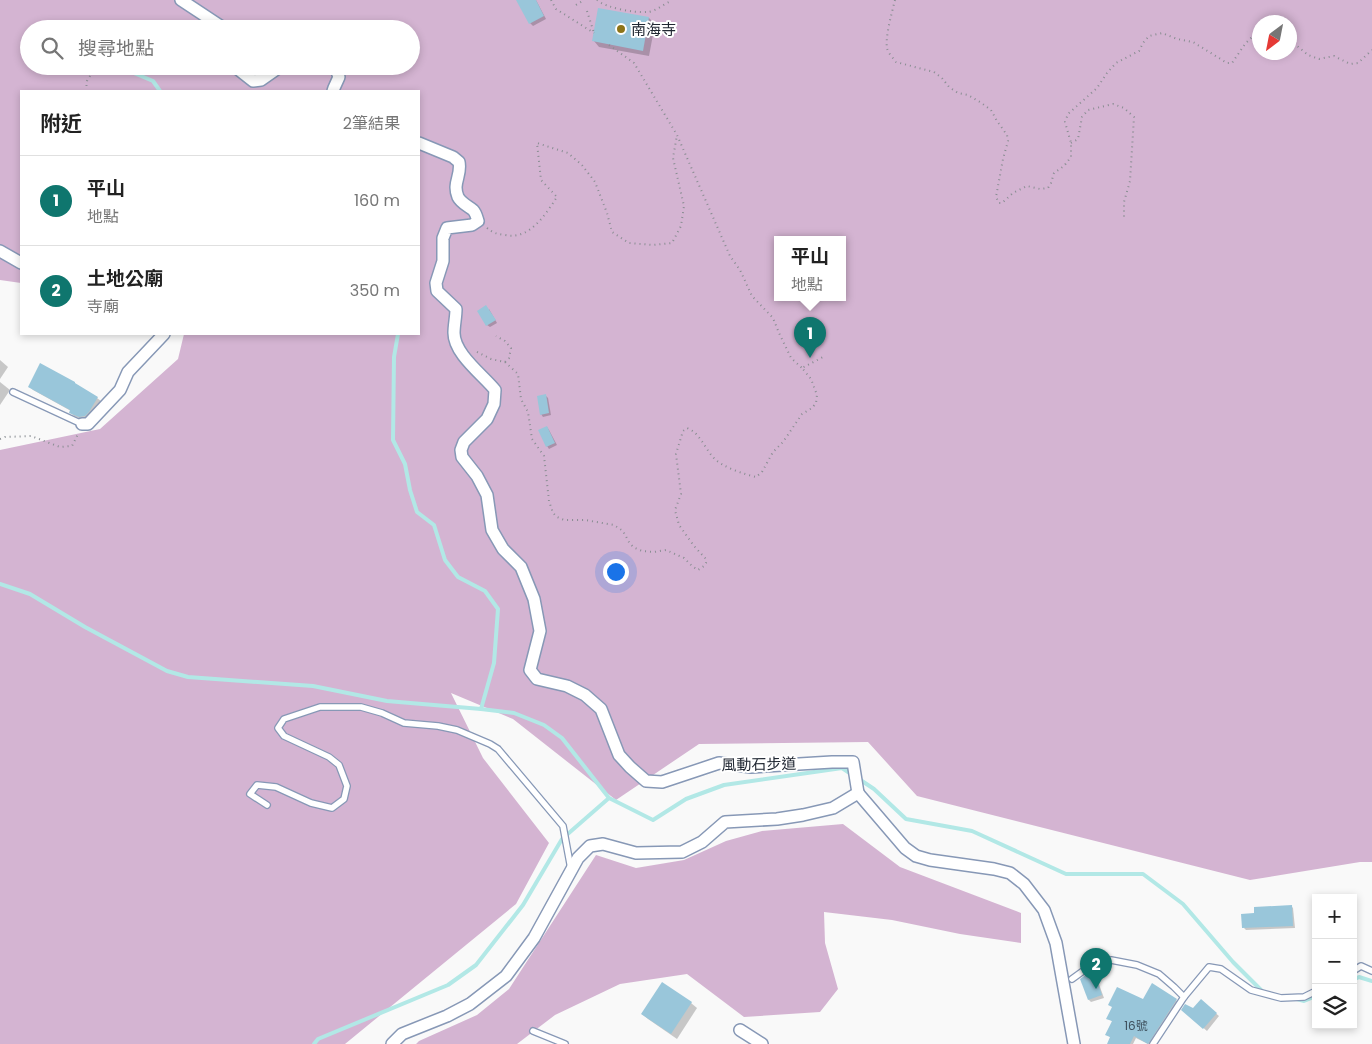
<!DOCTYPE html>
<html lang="zh-TW">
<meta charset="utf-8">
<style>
:root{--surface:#fff;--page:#f6f6f6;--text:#222;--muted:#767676;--line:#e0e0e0;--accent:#0f766e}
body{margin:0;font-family:Poppins,"Noto Sans TC",sans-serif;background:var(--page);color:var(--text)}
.controls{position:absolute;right:15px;bottom:15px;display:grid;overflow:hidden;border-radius:0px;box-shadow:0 2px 8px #0003}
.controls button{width:45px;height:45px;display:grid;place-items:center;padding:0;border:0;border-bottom:1px solid var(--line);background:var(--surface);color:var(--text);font:25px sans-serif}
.compass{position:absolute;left:1252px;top:15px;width:45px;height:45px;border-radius:50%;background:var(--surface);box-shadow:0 2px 8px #0003;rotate:212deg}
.you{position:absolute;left:615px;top:571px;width:18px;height:18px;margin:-12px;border:4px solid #fff;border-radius:50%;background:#1a73e8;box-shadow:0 0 0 8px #1a73e833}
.badge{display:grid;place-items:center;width:32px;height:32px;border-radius:50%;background:var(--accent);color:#fff;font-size:16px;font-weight:700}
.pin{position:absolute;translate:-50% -41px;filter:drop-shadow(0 1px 2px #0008)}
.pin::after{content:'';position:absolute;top:26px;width:18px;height:15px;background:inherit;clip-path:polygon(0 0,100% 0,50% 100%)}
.popup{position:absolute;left:774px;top:236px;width:72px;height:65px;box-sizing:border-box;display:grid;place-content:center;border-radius:0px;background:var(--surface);filter:drop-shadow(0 1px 4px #0005);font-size:16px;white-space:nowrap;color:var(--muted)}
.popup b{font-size:19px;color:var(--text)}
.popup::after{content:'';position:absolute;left:50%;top:100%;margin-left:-10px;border:10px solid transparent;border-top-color:var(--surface)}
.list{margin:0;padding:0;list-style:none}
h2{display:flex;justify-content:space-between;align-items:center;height:65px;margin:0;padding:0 20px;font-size:21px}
h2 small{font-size:16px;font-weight:400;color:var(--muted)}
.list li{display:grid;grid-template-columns:32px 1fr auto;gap:15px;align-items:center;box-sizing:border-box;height:90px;padding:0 20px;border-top:1px solid var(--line)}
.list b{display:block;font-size:19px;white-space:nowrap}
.list p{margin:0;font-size:16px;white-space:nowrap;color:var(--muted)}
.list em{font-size:16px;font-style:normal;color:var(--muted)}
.icon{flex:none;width:28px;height:28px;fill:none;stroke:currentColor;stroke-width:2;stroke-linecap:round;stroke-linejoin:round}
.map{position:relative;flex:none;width:1372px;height:1044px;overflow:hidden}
.search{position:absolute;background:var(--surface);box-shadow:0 2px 8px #0003;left:20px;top:20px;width:400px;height:55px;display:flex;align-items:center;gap:12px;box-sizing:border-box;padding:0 18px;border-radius:28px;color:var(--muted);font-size:19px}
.panel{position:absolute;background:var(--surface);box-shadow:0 2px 8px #0003;left:20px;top:90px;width:400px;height:245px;border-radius:0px}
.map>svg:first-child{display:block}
</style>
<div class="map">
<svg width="1372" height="1044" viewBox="0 0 1372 1044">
<rect width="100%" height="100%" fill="#f9f9f9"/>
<g fill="#d4b4d2" fill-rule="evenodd">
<path d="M0,0H1372V862H1360L1250,880L917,796L868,742L699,744L616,800L513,719L451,693L483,758L549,843L516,904L345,1044H0V450L100,429L178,359L184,334H419V91H21V283L0,280ZM1260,22H1290V52H1260ZM29,29H411V66H29ZM778,239H842V297H778Z"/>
<polygon points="843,824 900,867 1021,913 1021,943 960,934 892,920 824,912 825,943 838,989 820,1012 744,1017 687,974 620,984 555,1015 517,1044 416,1044 419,1041 477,1015 509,989 596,855 636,868 684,860 726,841 762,831"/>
</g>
<g fill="#0003">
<polygon points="518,0 536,0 546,19 533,26 530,23"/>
<polygon points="599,9 649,18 655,24 649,56 599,47 594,41"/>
<polygon points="489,309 497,323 490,327 487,325"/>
<polygon points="0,360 8,367 0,379"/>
<polygon points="0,382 10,390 0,405"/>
<polygon points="29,386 97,398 101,401 92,416 83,420 74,416 70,412 71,411 33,390"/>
<polygon points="546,396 548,398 551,415 543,417 541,414"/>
<polygon points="547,427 549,430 557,445 549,449 547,446"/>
<polygon points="1291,906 1293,908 1295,928 1246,930 1244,928 1255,914"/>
<polygon points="1093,973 1096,976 1104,998 1091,1002 1089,1000"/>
<polygon points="1176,1000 1179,1003 1152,1044 1148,1044 1136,1038 1133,1044 1109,1044 1111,1038 1107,1034 1113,1022 1108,1018 1143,1001"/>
<polygon points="1201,1001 1219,1016 1207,1031 1183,1010 1193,1010"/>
<polygon points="691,1003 697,1008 677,1039 648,1019 642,1014"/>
</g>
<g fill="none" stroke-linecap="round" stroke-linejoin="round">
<g stroke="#b2e8e6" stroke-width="4">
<polyline points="122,68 153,81 160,91"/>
<polyline points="398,334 394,357 393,440 405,464 410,490 417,512 434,525 445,560 458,577 485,591 498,609 494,663 481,709"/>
<polyline points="0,584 30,594 85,627 167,671 188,677 313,686 387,701 481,709 514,713 544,725 562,738 609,798 653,820 686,799 724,785 842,768 851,774"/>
<polyline points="859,779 874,789 906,819 972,831 1066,874 1143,874 1183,904 1233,962 1263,992"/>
<polyline points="1353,980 1359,977 1372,981"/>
<polyline points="1297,999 1304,1001 1316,996"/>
<polyline points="314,1044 318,1039 448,985 476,965 523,905 562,839 609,798"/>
</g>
</g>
<g fill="#99c6da">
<polygon points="516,0 536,0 544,16 529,24"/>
<polygon points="598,8 649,17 643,51 592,41"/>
<polygon points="486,305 496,320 486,326 477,311"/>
<polygon points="40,363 75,382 75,383 98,397 89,412 85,416 79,417 69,413 70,410 28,387"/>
<polygon points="546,394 549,413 540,415 537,396"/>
<polygon points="547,426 555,443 546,447 538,430"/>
<polygon points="1292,905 1293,926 1242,928 1241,914 1254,913 1254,907"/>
<polygon points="1094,972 1102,995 1088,1000 1080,979 1087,974"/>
<polygon points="662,982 692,1002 671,1034 641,1014"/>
<polygon points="1152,983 1177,999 1148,1044 1134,1036 1130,1044 1107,1044 1110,1037 1105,1035 1112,1021 1106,1019 1112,1007 1108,1005 1117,987 1143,999"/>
<polygon points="1201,999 1217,1013 1203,1029 1181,1010 1185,1004 1193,1008"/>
</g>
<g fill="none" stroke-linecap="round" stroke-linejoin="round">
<defs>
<g id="service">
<polyline points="13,392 82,424"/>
<polyline points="267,805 250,794 257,785 276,787 311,803 332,808 344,799 347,786 339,765 329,757 284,736 278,728 284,719 320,707 361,707 382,713 404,723 438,726 457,730 490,744 498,749 563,826 571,869"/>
<polyline points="1353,971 1361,966 1372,971"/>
<polyline points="1072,979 1090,966 1111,960 1137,965 1159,974 1174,987 1184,997"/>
<polyline points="533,1031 565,1044"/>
<polyline points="1153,1044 1184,997 1209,967 1221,969 1251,990 1281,998 1304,997 1316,991"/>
</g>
<g id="minor">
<polyline points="181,0 225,29"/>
<polyline points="234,66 253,81 261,80 281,66"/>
<polyline points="333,91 334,88 339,77 335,66"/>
<path d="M419,143L453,157L459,162C462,175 452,183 458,197C461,203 468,206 473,210C476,213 477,218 478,221L472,225L447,228L443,238V261L436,283L437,291L456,309C456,317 454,325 454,333C454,354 483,375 495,390L494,404L487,419L464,442L461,450L462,457L477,476L487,495L492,530L503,549L521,567L534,599L540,631L530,670L537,679L567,686L585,695L601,709L619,755L630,767L646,781L662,782L719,763L751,767L832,762H853L858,793"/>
<polyline points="0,251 21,263"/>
<polyline points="82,424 88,424 120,390 128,372 164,334"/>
<polyline points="858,793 905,848 916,856 930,860 994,869 1010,873 1024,884 1044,910 1056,943 1074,1044"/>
<polyline points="740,1030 762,1044"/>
<polyline points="392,1044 402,1034 447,1016 470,1004 506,976 534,938 578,858 590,846 603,844 636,853 682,852 702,842 725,822 777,819 803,815 833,808 858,793"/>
</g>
</defs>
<use href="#service" stroke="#8798b6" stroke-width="8"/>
<use href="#minor" stroke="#8798b6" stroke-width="14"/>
<g stroke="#898d92" stroke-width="2" stroke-dasharray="1 4" stroke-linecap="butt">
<polyline points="551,0 556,9 594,33"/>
<path d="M597,0C606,8 634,13 647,12C654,12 663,5 669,2L671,0"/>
<path d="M895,0C892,12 885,37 887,48C888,53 893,58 896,62L934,72L942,78L949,87L958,93L968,95L980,102L991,110L997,121L1007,135L1008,141L1003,159L996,197L999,203H1002L1013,193L1027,186L1040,189L1048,188L1051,183L1054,173L1064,166L1071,157V143L1065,122L1068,114L1097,88L1107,73L1116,63L1139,51L1143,43L1149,36L1162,33L1177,39L1193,42L1227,63H1232L1245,44L1260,29"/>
<polyline points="576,5 584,0"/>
<polyline points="587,11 594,33"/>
<polyline points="1290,40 1308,55 1319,59 1334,56 1350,64 1358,63 1372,50"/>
<polyline points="609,45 634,63 677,135 730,256 740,270 752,296 773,318 779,333 791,358 802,368"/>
<polyline points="86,91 87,81 96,66"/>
<polyline points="1071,143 1078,139 1082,117 1088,110 1113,104 1124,108 1134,117 1130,181 1124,202 1124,219"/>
<path d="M487,228C493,233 497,234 505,235C530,240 545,215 557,197L541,180L537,143L568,153L582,165L595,182L607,213L612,232L629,243L653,245L672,243L681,226L684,206L673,158L677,135"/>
<polyline points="477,352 491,359 505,362 509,358 511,348 505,341 496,336"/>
<path d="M505,362L518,374L521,399L528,412L532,439L544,456L549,501L553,513L557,517L564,520H585L614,525L623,531L630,544L635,548L642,551L654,552L666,550L684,558L692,566L698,570L704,566L706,563V559L694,546L679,525L675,510L681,494L676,454L683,431L687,428C700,433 704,447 713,457C721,467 744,474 756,477L762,472L773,452L783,442L802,414L812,408L816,403L817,395L811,379L802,368L825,356"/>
<polyline points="0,439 5,437 31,436 60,447 72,446 78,434"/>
</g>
<use href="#service" stroke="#fff" stroke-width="5.5"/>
<use href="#minor" stroke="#fff" stroke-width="11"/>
</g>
<circle fill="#8d7418" stroke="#fff" stroke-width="2" cx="621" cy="29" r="5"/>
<g text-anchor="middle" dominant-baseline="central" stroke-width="4" stroke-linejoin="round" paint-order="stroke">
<g font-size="12" fill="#3e4f5c">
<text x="1136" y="1025">16號</text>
</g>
<g font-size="15" fill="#202732" stroke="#fff" text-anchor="start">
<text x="631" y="29">南海寺</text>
</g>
<g font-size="15" fill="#202732" stroke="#fff">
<text transform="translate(759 764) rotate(-1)">風動石步道</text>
</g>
</g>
</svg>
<div class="controls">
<button>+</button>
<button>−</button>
<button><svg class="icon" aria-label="layers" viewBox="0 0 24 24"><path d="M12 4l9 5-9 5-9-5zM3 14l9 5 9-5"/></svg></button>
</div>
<svg class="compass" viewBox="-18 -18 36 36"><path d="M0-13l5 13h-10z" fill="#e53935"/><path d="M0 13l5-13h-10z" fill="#767676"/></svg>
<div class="you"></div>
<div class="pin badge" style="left:810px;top:358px">1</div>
<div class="popup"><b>平山</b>地點</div>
<div class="pin badge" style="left:1096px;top:989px">2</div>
<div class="search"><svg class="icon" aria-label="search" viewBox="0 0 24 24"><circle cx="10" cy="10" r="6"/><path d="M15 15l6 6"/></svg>搜尋地點</div>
<section class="panel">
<h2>附近<small>2筆結果</small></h2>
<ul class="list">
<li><span class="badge">1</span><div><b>平山</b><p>地點</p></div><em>160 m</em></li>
<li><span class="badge">2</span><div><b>土地公廟</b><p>寺廟</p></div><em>350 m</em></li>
</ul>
</section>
</div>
